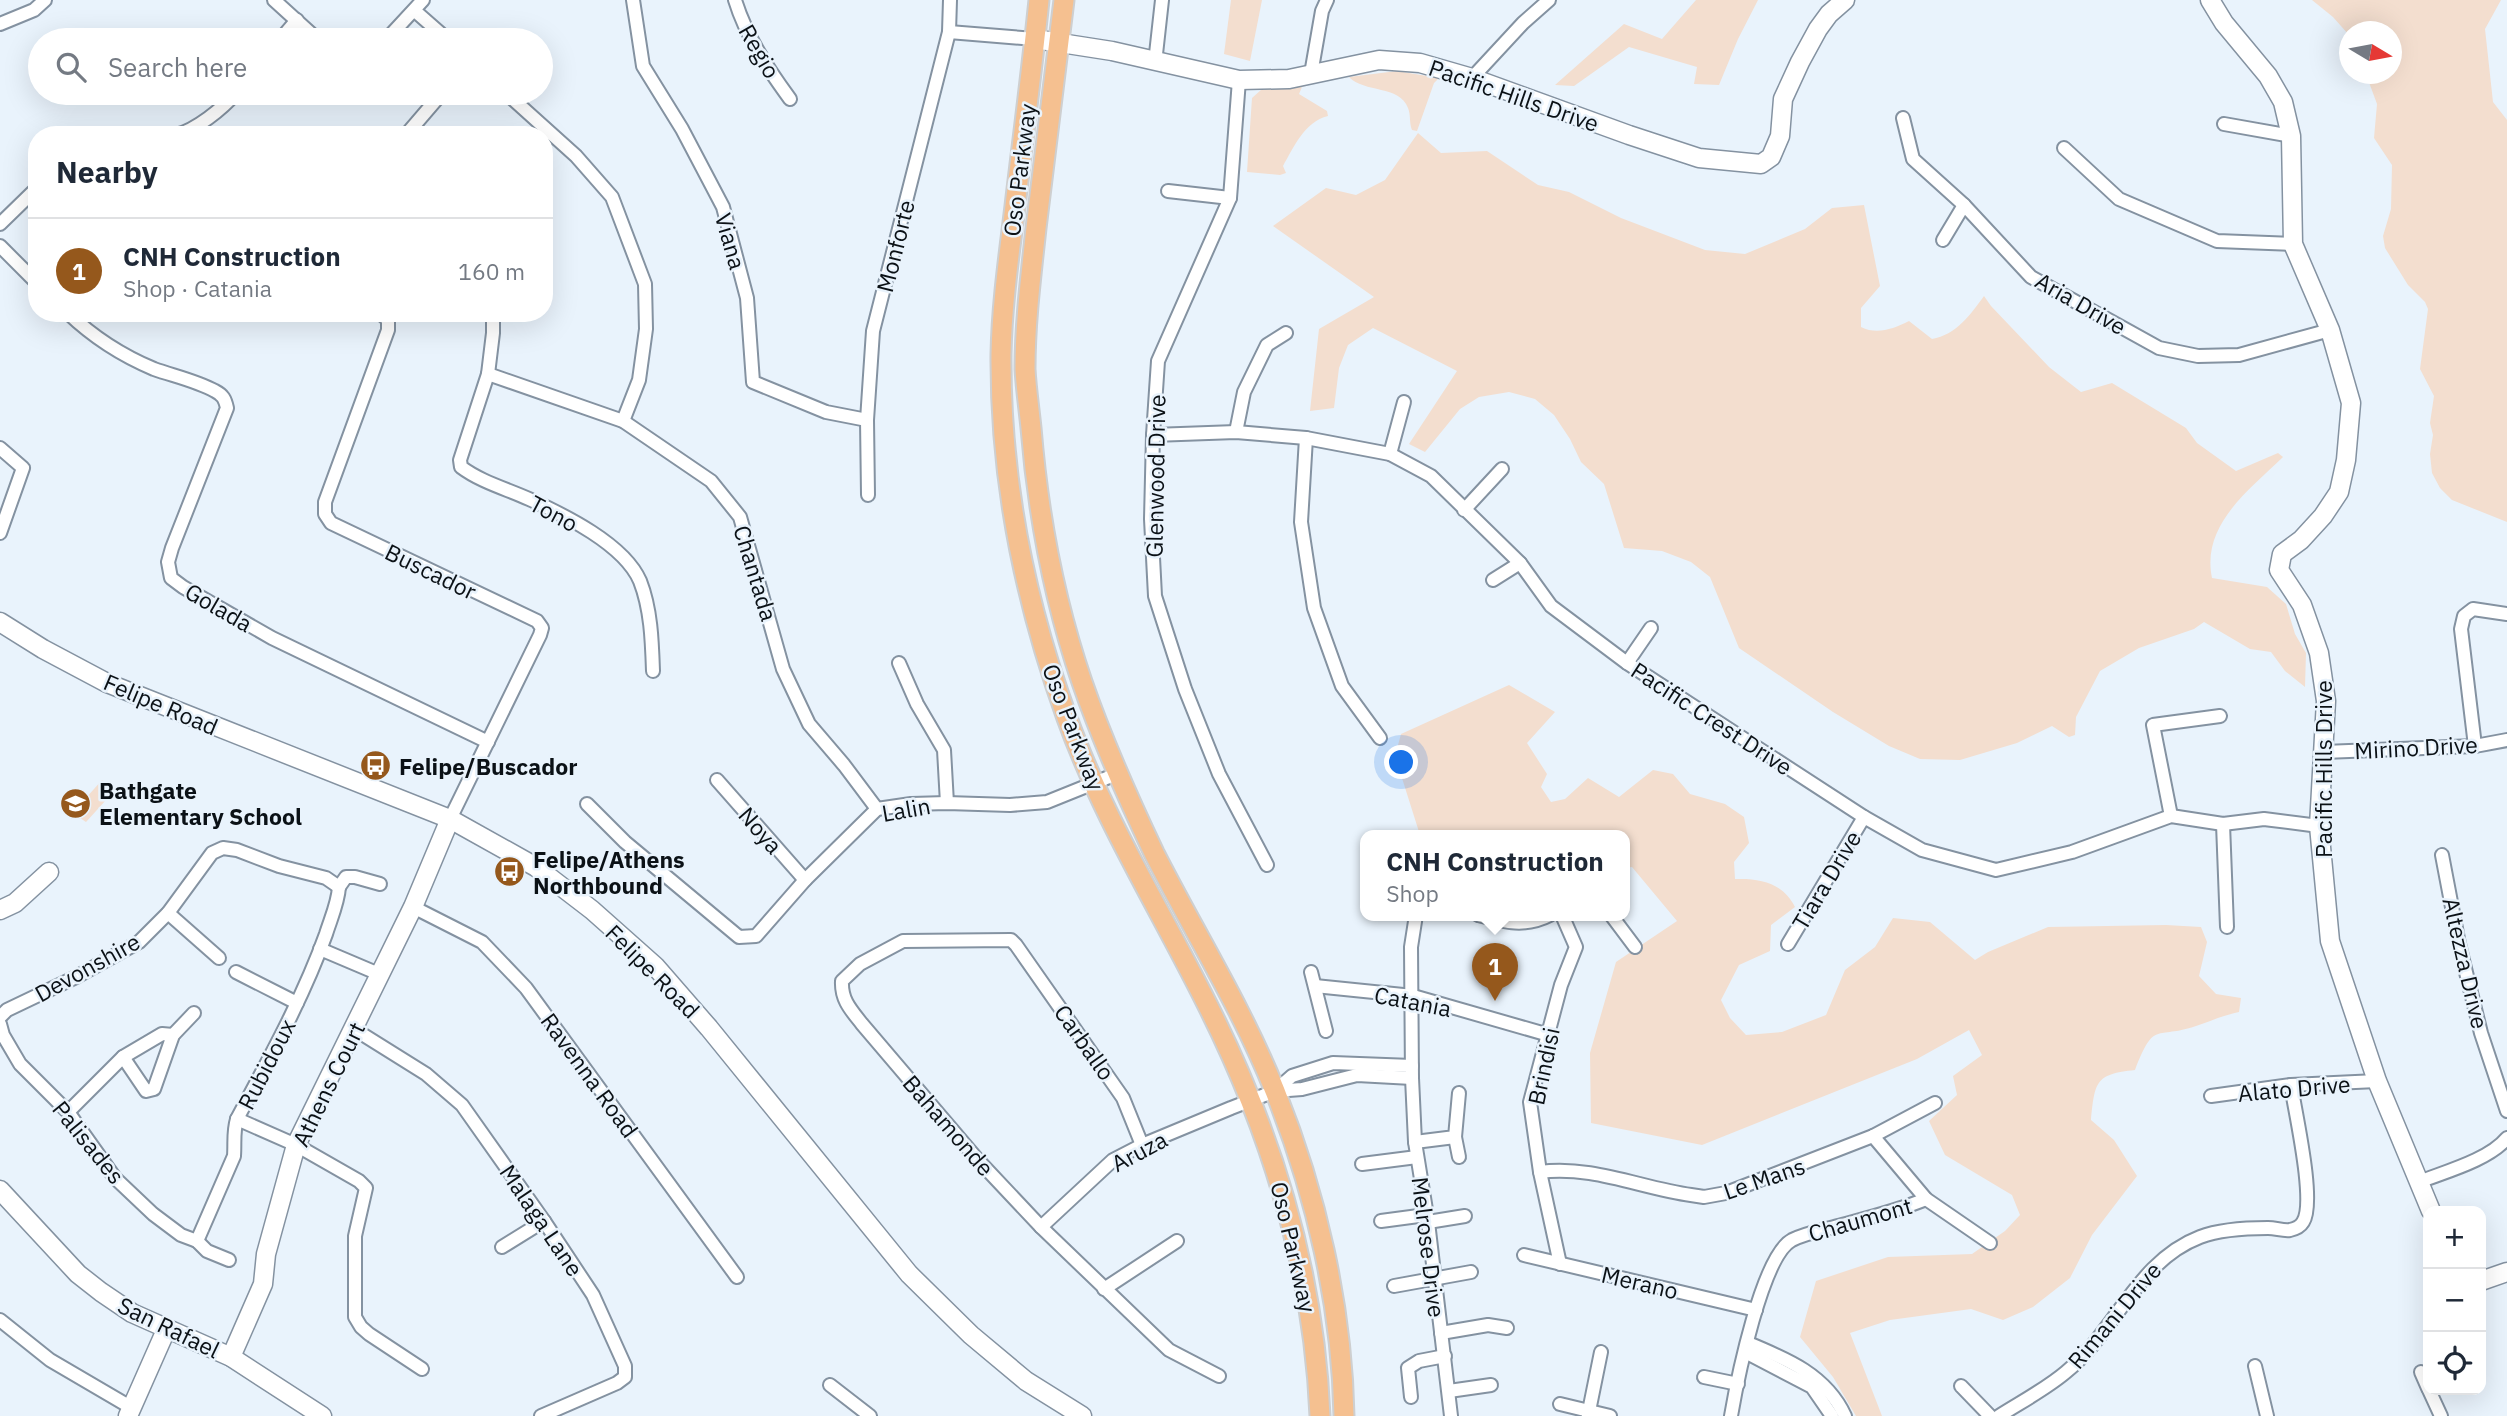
<!DOCTYPE html>
<meta charset="utf-8">
<style>
:root{--surface:#fff;--page:#f2f2f3;--text:#1f2937;--muted:#747a83;--line:#e0e1e3;--accent:#95581c}
body{margin:0;font-family:"IBM Plex Sans",sans-serif;background:var(--page);color:var(--text)}
.controls{position:absolute;right:21px;bottom:21px;display:grid;overflow:hidden;border-radius:14px;box-shadow:0 7px 28px #0002}
.controls button{width:63px;height:63px;display:grid;place-items:center;padding:0;border:0;border-bottom:2px solid var(--line);background:var(--surface);color:var(--text);font:35px sans-serif}
.compass{position:absolute;left:2339px;top:21px;width:63px;height:63px;border-radius:50%;background:var(--surface);box-shadow:0 7px 28px #0002;rotate:100deg}
.you{position:absolute;left:1402px;top:763px;width:24px;height:24px;margin:-18px;border:5px solid #fff;border-radius:50%;background:#1a73e8;box-shadow:0 0 0 10px #1a73e833}
.badge{display:grid;place-items:center;width:46px;height:46px;border-radius:50%;background:var(--accent);color:#fff;font-size:23px;font-weight:700}
.pin{position:absolute;translate:-50% -58px;filter:drop-shadow(0 2px 4px #0008)}
.pin::after{content:'';position:absolute;top:37px;width:24px;height:21px;background:inherit;clip-path:polygon(0 0,100% 0,50% 100%)}
.popup{position:absolute;left:1360px;top:830px;width:270px;height:91px;box-sizing:border-box;display:grid;place-content:center;border-radius:14px;background:var(--surface);filter:drop-shadow(0 2px 5px #0005);font-size:23px;white-space:nowrap;color:var(--muted)}
.popup b{font-size:26px;color:var(--text)}
.popup::after{content:'';position:absolute;left:50%;top:100%;margin-left:-14px;border:14px solid transparent;border-top-color:var(--surface)}
.list{margin:0;padding:0;list-style:none}
h2{display:flex;justify-content:space-between;align-items:center;height:91px;margin:0;padding:0 28px;font-size:30px}
h2 small{font-size:23px;font-weight:400;color:var(--muted)}
.list li{display:grid;grid-template-columns:46px 1fr auto;gap:21px;align-items:center;box-sizing:border-box;height:105px;padding:0 28px;border-top:2px solid var(--line)}
.list b{display:block;font-size:26px;white-space:nowrap}
.list p{margin:0;font-size:23px;white-space:nowrap;color:var(--muted)}
.list em{font-size:23px;font-style:normal;color:var(--muted)}
.icon{flex:none;width:38px;height:38px;fill:none;stroke:currentColor;stroke-width:2;stroke-linecap:round;stroke-linejoin:round}
.map{position:relative;flex:none;width:2507px;height:1416px;overflow:hidden}
.search{position:absolute;background:var(--surface);box-shadow:0 7px 28px #0002;left:28px;top:28px;width:525px;height:77px;display:flex;align-items:center;gap:18px;box-sizing:border-box;padding:0 24px;border-radius:38px;color:var(--muted);font-size:26px}
.panel{position:absolute;background:var(--surface);box-shadow:0 7px 28px #0002;left:28px;top:126px;width:525px;height:196px;border-radius:28px}
.map>svg:first-child{display:block}
</style>
<div class="map">
<svg width="2507" height="1416" viewBox="0 0 2507 1416">
<rect width="100%" height="100%" fill="#e9f3fc"/>
<g fill="#f3decf">
<polygon points="1231,0 1262,0 1250,61 1224,54"/>
<polygon points="1696,0 1758,0 1738,39 1719,85 1694,84 1697,67 1629,47 1574,86 1555,85 1624,24 1662,39"/>
<polygon points="2312,0 2501,0 2485,29 2493,102 2507,120 2507,522 2452,500 2440,488 2432,473 2430,454 2433,435 2430,423 2434,396 2420,369 2428,309 2425,302 2408,285 2385,248 2383,236 2391,209 2392,165 2374,138 2377,104 2366,74 2392,74 2392,32 2350,32 2349,35 2333,17"/>
<path d="M1397,71L1439,78L1434,83L1417,131L1412,130C1409,123 1411,115 1408,108C1400,85 1364,93 1349,77Z"/>
<path d="M1312,84L1302,87L1299,94L1327,111L1328,116C1304,122 1294,147 1283,166L1286,173L1280,175L1247,172L1252,98L1262,89Z"/>
<path d="M1418,133L1441,153L1487,151L1538,185L1569,192L1621,218L1705,250L1745,254L1805,229L1832,208L1864,205L1880,286L1861,308V327C1877,335 1893,329 1909,321L1932,339C1956,335 1971,314 1984,296L1991,306L2049,367L2081,392L2112,383L2186,428L2197,443L2236,471L2278,453L2283,457C2249,490 2201,525 2212,578L2267,587L2286,604L2295,634L2306,653L2305,687L2285,671L2271,652L2250,649L2204,622L2194,629L2139,648L2100,671L2076,717L2075,735L2069,737L2052,726L2017,743L1960,760L1920,759L1889,746L1833,712L1739,648L1710,577L1691,562L1662,551L1624,548L1604,484L1581,462L1570,439L1554,415L1535,399L1509,392L1479,397L1460,409L1425,452L1409,444L1457,371L1373,328L1348,345L1339,368L1334,408L1310,411L1319,329L1374,297L1273,226L1326,188L1356,195L1385,180Z"/>
<path d="M1509,685L1555,712L1527,743L1547,774L1541,787L1551,802L1565,799L1588,778L1619,797L1653,770L1673,774L1690,794L1725,804L1744,817L1749,843L1734,862L1735,879C1760,878 1783,883 1795,907L1771,925L1770,951L1739,965L1721,1000L1730,1018L1746,1035L1782,1032L1826,1015L1845,970L1875,947L1893,918L1930,922L1975,960L1988,952L2048,927L2166,925L2201,927L2207,942L2199,976L2216,994L2241,998L2239,1012C2224,1015 2211,1021 2196,1026C2155,1040 2155,1019 2135,1070C2095,1074 2095,1082 2091,1120L2114,1140L2137,1176L2092,1235L2070,1278L2033,1307L2003,1320L1971,1309L1890,1320L1850,1333L1882,1416H1856L1833,1377L1800,1337L1816,1281L1888,1257L1972,1254L2005,1231L2020,1215L2012,1195L1945,1155L1929,1121L1957,1095L1953,1076L1982,1055L1969,1030L1917,1059L1702,1145L1591,1123L1590,1053L1616,962L1677,921L1632,867L1625,868L1624,835H1420L1395,756L1401,734Z"/>
<polygon points="102,780 116,789 86,822 74,814 84,797 86,798"/>
</g>
<g fill="none" stroke-linecap="round" stroke-linejoin="round">
<defs>
<g id="street">
<polyline points="274,0 318,40"/>
<polyline points="633,0 643,66 682,129 723,207 747,298 753,382 826,412 867,420"/>
<path d="M735,0C746,36 768,69 790,99"/>
<polyline points="415,11 448,40"/>
<polyline points="0,24 34,10 45,0"/>
<polyline points="949,32 1035,39"/>
<polyline points="280,40 297,20"/>
<polyline points="386,40 423,0"/>
<polyline points="1155,63 1162,0"/>
<polyline points="1311,74 1322,11 1327,0"/>
<polyline points="1472,78 1523,23 1549,0"/>
<polyline points="1239,80 1230,198 1158,361 1153,435 1151,519 1155,596 1185,689 1219,774 1267,865"/>
<polyline points="506,93 576,156 612,197 645,284 646,329 639,380 623,421"/>
<polyline points="1903,118 1913,159 1964,205 2031,277 2159,348 2198,356 2239,355 2330,330"/>
<polyline points="2224,124 2291,136"/>
<path d="M176,135C196,130 222,109 236,93"/>
<polyline points="406,135 442,93"/>
<polyline points="2064,148 2119,199 2217,241 2293,244"/>
<polyline points="1168,191 1230,198"/>
<polyline points="0,224 37,188"/>
<polyline points="1943,240 1964,205"/>
<polyline points="0,246 37,283"/>
<path d="M68,313C92,336 123,356 154,369C174,376 197,381 215,391C223,395 225,399 227,408L172,548L168,562L171,578L183,587L272,638L488,742"/>
<polyline points="380,313 388,320 388,330 325,502 325,514 331,523 537,621 542,628 540,635 450,819"/>
<path d="M493,313V333L488,374L460,460L461,467C481,482 507,489 529,499C564,515 624,544 640,581C651,609 652,641 653,671"/>
<polyline points="488,374 623,421 711,481 740,517 783,669 809,724 844,765 877,809"/>
<polyline points="1236,432 1244,392 1267,345 1286,333"/>
<polyline points="1153,435 1236,432 1306,438 1390,454 1431,476 1520,563 1551,606 1627,663 1864,817 1922,850 1996,870 2072,852 2171,816 2223,824 2264,819 2319,826"/>
<polyline points="1306,438 1301,522 1314,608 1342,686 1380,738"/>
<polyline points="0,448 23,468 0,533"/>
<polyline points="1390,454 1404,402"/>
<polyline points="868,495 867,420 873,331 949,32 950,0"/>
<polyline points="1464,510 1502,469"/>
<polyline points="1493,580 1520,563"/>
<polyline points="899,663 917,704 944,750 947,803"/>
<polyline points="1627,663 1651,628"/>
<polyline points="2475,746 2461,629 2464,616 2473,609 2507,614"/>
<polyline points="2324,752 2475,746 2507,740"/>
<polyline points="717,780 805,880"/>
<polyline points="587,804 625,842 739,937 756,936 805,880 877,809 911,804 947,803 1010,805 1047,802 1119,773"/>
<polyline points="2171,816 2153,725 2220,716"/>
<polyline points="2223,824 2227,927"/>
<polyline points="2442,855 2459,944 2481,1033 2507,1111"/>
<polyline points="339,887 346,877 355,877 380,884"/>
<polyline points="413,907 482,942 526,988 737,1277"/>
<polyline points="168,913 219,958"/>
<polyline points="1416,915 1411,947 1412,1078 1415,1142 1428,1222 1451,1416"/>
<path d="M1478,915C1504,922 1525,928 1550,915"/>
<polyline points="1611,915 1635,947"/>
<polyline points="1788,944 1864,817"/>
<polyline points="320,949 379,974"/>
<polyline points="236,972 297,1003"/>
<polyline points="1311,972 1326,1031"/>
<polyline points="1315,986 1413,996 1549,1035"/>
<polyline points="0,1017 7,1010 76,977 139,942 168,913 212,853 223,848 237,850 279,866 326,878 339,887"/>
<polyline points="0,1024 3,1035 20,1064 68,1112 115,1178 153,1214 181,1235 197,1241"/>
<polyline points="354,1029 426,1074 462,1105 544,1221 593,1295 625,1366 625,1377 617,1383 541,1416"/>
<polyline points="123,1057 146,1091 154,1089 173,1035 194,1013"/>
<polyline points="1275,1091 1292,1076 1333,1063 1412,1066"/>
<polyline points="2211,1096 2291,1085 2377,1081"/>
<polyline points="68,1112 123,1057 162,1034 173,1035"/>
<polyline points="237,1119 296,1145 359,1181 366,1188 355,1236 355,1317 361,1327 369,1334 422,1369"/>
<polyline points="1873,1136 1926,1199 1990,1243"/>
<polyline points="1455,1137 1459,1157"/>
<polyline points="1415,1142 1455,1137 1459,1093"/>
<path d="M1142,1145L1123,1098L1016,945L1011,940L903,941L860,964L842,981C841,1000 851,1010 862,1024L977,1159L1041,1227L1169,1350L1219,1376"/>
<polyline points="1362,1164 1417,1157"/>
<path d="M1540,1172C1591,1165 1641,1188 1691,1195L1704,1197L1726,1193L1873,1136L1935,1103"/>
<path d="M2419,1182C2444,1172 2489,1160 2507,1138"/>
<polyline points="1381,1221 1426,1215"/>
<polyline points="1428,1222 1465,1216"/>
<polyline points="1041,1227 1113,1160 1142,1145 1231,1108 1275,1091 1302,1089 1357,1075 1412,1078"/>
<path d="M197,1241L234,1156C235,1142 233,1132 237,1119C269,1059 303,998 326,934C331,918 338,903 339,887"/>
<polyline points="197,1241 207,1251 229,1260"/>
<polyline points="502,1247 544,1221"/>
<polyline points="1524,1255 1756,1310"/>
<polyline points="1560,1264 1540,1172 1530,1102 1561,985 1576,947 1562,915"/>
<polyline points="1394,1286 1471,1272"/>
<polyline points="1104,1289 1177,1241"/>
<polyline points="0,1320 50,1360 132,1408"/>
<polyline points="1441,1333 1488,1325 1507,1328"/>
<path d="M1748,1343C1787,1359 1826,1375 1845,1416"/>
<polyline points="1745,1352 1812,1387 1832,1416"/>
<polyline points="2255,1366 2267,1416"/>
<polyline points="2421,1372 2428,1388"/>
<polyline points="1704,1377 1738,1384"/>
<polyline points="830,1385 870,1416"/>
<polyline points="1961,1386 1990,1416"/>
<polyline points="2429,1390 2441,1416"/>
<polyline points="1449,1391 1491,1385"/>
<polyline points="1411,1397 1408,1368 1419,1361 1445,1356"/>
<polyline points="1560,1404 1610,1416"/>
<polyline points="1588,1416 1601,1352"/>
<path d="M1731,1416C1737,1381 1762,1256 1792,1240C1806,1233 1823,1230 1838,1226C1868,1218 1897,1211 1926,1199"/>
<path d="M1999,1416C2021,1402 2046,1389 2066,1372C2116,1331 2137,1261 2200,1237C2221,1229 2246,1228 2268,1228C2276,1228 2283,1231 2290,1230C2295,1229 2300,1227 2303,1222C2316,1202 2295,1112 2291,1085"/>
</g>
<g id="secondary">
<polyline points="2210,0 2224,23 2268,76 2283,102 2291,136 2293,244 2330,330 2351,403 2346,460 2339,492 2323,516 2301,540 2282,554 2279,570 2302,605 2319,653 2326,701 2319,826 2330,941 2377,1081 2431,1211"/>
<polyline points="1035,39 1112,51 1239,80 1289,79 1379,60 1420,63 1472,78 1629,135 1699,158 1761,164 1771,157 1780,136 1783,99 1800,62 1818,29 1829,14 1845,0"/>
<polyline points="0,622 43,649 107,683 450,819 536,867 592,910 655,966 709,1028 909,1274 971,1335 1026,1381 1082,1416"/>
<polyline points="0,910 15,903 49,872"/>
<polyline points="0,1190 78,1274 101,1292 132,1313 231,1357 322,1416"/>
<polyline points="2481,1281 2507,1272"/>
<polyline points="231,1357 263,1284 266,1254 296,1145 413,907 450,819"/>
<polyline points="128,1416 166,1330"/>
</g>
<g id="primary">
<path d="M1039,0C1032,69 1023,138 1015,206C1009,256 1002,304 1001,354C1000,478 1025,602 1067,718C1103,818 1160,909 1207,1004C1272,1133 1314,1271 1320,1416"/>
<path d="M1064,0C1055,76 1045,152 1036,228C1031,275 1025,322 1025,369C1026,388 1029,408 1031,428C1038,514 1054,600 1082,682C1102,740 1128,798 1154,853C1194,932 1242,1008 1275,1091C1316,1193 1342,1306 1344,1416"/>
</g>
</defs>
<use href="#street" stroke="#8492a1" stroke-width="16"/>
<use href="#secondary" stroke="#8492a1" stroke-width="21"/>
<use href="#primary" stroke="#cecfd0" stroke-width="23"/>
<use href="#street" stroke="#fff" stroke-width="12"/>
<use href="#secondary" stroke="#fff" stroke-width="18"/>
<use href="#primary" stroke="#f5c090" stroke-width="19"/>
</g>
<defs>
<symbol id="bus-disc" viewBox="-11 -11 22 22"><circle r="9.5" fill="#95581c" stroke="#e9f3fc"/><path d="M-5-6H5V4H4V6H2V4H-2V6H-4V4H-5ZM-3.5-4V0h7V-4ZM-3.5 1.2v1.5H-2V1.2ZM2 1.2v1.5H3.5V1.2Z" fill="#fff"/></symbol>
<symbol id="school-disc" viewBox="-11 -11 22 22"><circle r="9.5" fill="#95581c" stroke="#e9f3fc"/><path d="M0-5L7-2L0 1L-7-2ZM-4 1L0 2.5L4 1V4Q0 6-4 4Z" fill="#fff"/></symbol>
</defs>
<g fill-rule="evenodd">
<use href="#bus-disc" x="358" y="748" width="35" height="35"/>
<use href="#school-disc" x="58" y="786" width="35" height="35"/>
<use href="#bus-disc" x="492" y="854" width="35" height="35"/>
</g>
<g text-anchor="middle" dominant-baseline="central" stroke-width="5" stroke-linejoin="round" paint-order="stroke">
<g font-size="23" fill="#0b1116" stroke="#e9f3fc">
<text transform="translate(760 51) rotate(60)">Regio</text>
<text transform="translate(1514 95) rotate(19)">Pacific Hills Drive</text>
<text transform="translate(1019 170) rotate(-83)">Oso Parkway</text>
<text transform="translate(731 241) rotate(74)">Viana</text>
<text transform="translate(895 246) rotate(-76)">Monforte</text>
<text transform="translate(2081 303) rotate(30)">Aria Drive</text>
<text transform="translate(1155 476) rotate(-89)">Glenwood Drive</text>
<text transform="translate(554 513) rotate(28)">Tono</text>
<text transform="translate(431 571) rotate(26)">Buscador</text>
<text transform="translate(756 573) rotate(73)">Chantada</text>
<text transform="translate(219 607) rotate(30)">Golada</text>
<text transform="translate(161 704) rotate(23)">Felipe Road</text>
<text transform="translate(1712 718) rotate(33)">Pacific Crest Drive</text>
<text transform="translate(1074 727) rotate(69)">Oso Parkway</text>
<text transform="translate(2416 747) rotate(-3)">Mirino Drive</text>
<text transform="translate(2323 769) rotate(-90)">Pacific Hills Drive</text>
<text transform="translate(906 809) rotate(-10)">Lalin</text>
<text transform="translate(761 830) rotate(49)">Noya</text>
<text transform="translate(1826 880) rotate(-59)">Tiara Drive</text>
<text transform="translate(2466 963) rotate(77)">Altezza Drive</text>
<text transform="translate(87 967) rotate(-29)">Devonshire</text>
<text transform="translate(653 971) rotate(45)">Felipe Road</text>
<text transform="translate(1413 1001) rotate(11)">Catania</text>
<text transform="translate(1085 1042) rotate(55)">Carballo</text>
<text transform="translate(266 1064) rotate(-63)">Rubidoux</text>
<text transform="translate(1543 1066) rotate(-78)">Brindisi</text>
<text transform="translate(590 1075) rotate(54)">Ravenna Road</text>
<text transform="translate(328 1084) rotate(-64)">Athens Court</text>
<text transform="translate(2294 1088) rotate(-5)">Alato Drive</text>
<text transform="translate(949 1125) rotate(49)">Bahamonde</text>
<text transform="translate(89 1142) rotate(51)">Palisades</text>
<text transform="translate(1139 1151) rotate(-28)">Aruza</text>
<text transform="translate(1764 1178) rotate(-19)">Le Mans</text>
<text transform="translate(1860 1219) rotate(-16)">Chaumont</text>
<text transform="translate(542 1220) rotate(56)">Malaga Lane</text>
<text transform="translate(1294 1247) rotate(77)">Oso Parkway</text>
<text transform="translate(1429 1247) rotate(83)">Melrose Drive</text>
<text transform="translate(1640 1282) rotate(13)">Merano</text>
<text transform="translate(2114 1315) rotate(-50)">Rimani Drive</text>
<text transform="translate(169 1327) rotate(26)">San Rafael</text>
</g>
<g font-size="23" font-weight="bold" fill="#0b1116" stroke="#e9f3fc" text-anchor="start">
<text x="399" y="766">Felipe/Buscador</text>
<text x="99" y="790">Bathgate<tspan x="99" dy="26">Elementary School</tspan></text>
<text x="533" y="859">Felipe/Athens<tspan x="533" dy="26">Northbound</tspan></text>
</g>
</g>
</svg>
<div class="controls">
<button>+</button>
<button>−</button>
<button><svg class="icon" aria-label="locate" viewBox="0 0 24 24"><circle cx="12" cy="12" r="6"/><path d="M12 2v4M12 18v4M2 12h4M18 12h4"/></svg></button>
</div>
<svg class="compass" viewBox="-18 -18 36 36"><path d="M0-13l5 13h-10z" fill="#e53935"/><path d="M0 13l5-13h-10z" fill="#747a83"/></svg>
<div class="you"></div>
<div class="pin badge" style="left:1495px;top:1001px">1</div>
<div class="popup"><b>CNH Construction</b>Shop</div>
<div class="search"><svg class="icon" aria-label="search" viewBox="0 0 24 24"><circle cx="10" cy="10" r="6"/><path d="M15 15l6 6"/></svg>Search here</div>
<section class="panel">
<h2>Nearby<small></small></h2>
<ul class="list">
<li><span class="badge">1</span><div><b>CNH Construction</b><p>Shop · Catania</p></div><em>160 m</em></li>
</ul>
</section>
</div>
